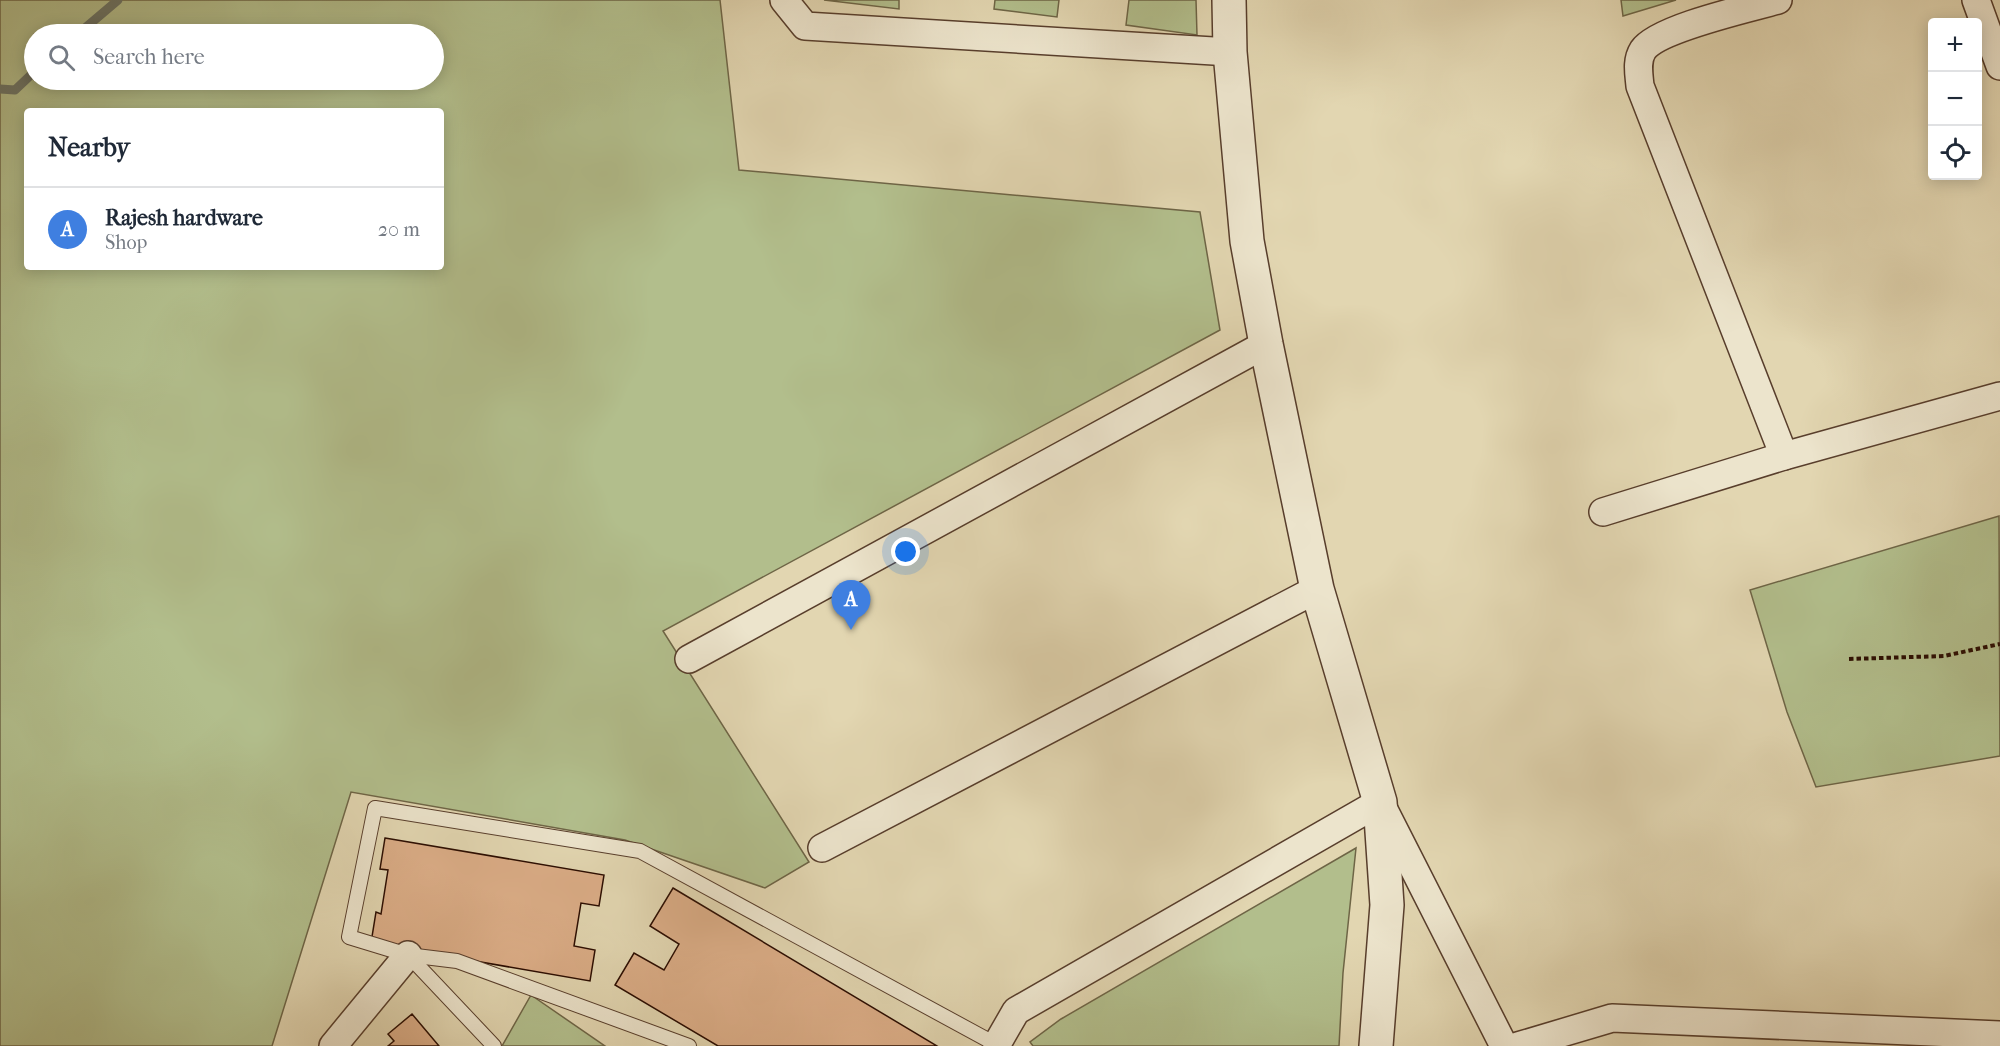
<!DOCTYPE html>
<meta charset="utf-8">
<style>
:root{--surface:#fff;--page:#f2f2f3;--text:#1f2937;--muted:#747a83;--line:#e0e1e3;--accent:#2563eb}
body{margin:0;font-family:"IM FELL French Canon",serif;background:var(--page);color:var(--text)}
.controls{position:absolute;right:18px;top:18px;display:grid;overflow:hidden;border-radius:6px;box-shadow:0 3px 15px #0003}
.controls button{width:54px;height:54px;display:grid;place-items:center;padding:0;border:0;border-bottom:2px solid var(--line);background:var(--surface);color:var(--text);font:30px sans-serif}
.you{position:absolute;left:906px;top:552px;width:21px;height:21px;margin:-15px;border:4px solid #fff;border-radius:50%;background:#1a73e8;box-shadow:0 0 0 9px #1a73e833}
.badge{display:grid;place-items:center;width:39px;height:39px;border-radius:50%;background:var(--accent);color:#fff;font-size:20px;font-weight:700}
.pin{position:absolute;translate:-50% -50px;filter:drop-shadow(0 2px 3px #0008)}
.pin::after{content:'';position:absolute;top:32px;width:21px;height:18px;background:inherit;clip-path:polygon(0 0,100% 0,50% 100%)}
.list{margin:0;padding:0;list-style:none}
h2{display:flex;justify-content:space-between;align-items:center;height:78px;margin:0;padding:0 24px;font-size:26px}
h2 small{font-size:20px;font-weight:400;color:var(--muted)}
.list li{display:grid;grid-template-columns:39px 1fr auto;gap:18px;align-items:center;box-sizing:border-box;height:84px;padding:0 24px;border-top:2px solid var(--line)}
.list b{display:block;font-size:22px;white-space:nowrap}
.list p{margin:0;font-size:20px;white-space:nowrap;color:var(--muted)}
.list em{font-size:20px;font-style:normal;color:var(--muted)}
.icon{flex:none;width:33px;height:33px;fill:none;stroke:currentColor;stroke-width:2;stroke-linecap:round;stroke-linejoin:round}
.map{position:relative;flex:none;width:2000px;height:1046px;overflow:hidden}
.search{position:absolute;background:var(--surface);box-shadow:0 3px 15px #0003;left:24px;top:24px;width:420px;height:66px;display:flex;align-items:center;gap:15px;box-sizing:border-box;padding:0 21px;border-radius:33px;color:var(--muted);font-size:22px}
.panel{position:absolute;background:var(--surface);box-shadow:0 3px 15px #0003;left:24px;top:108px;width:420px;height:162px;border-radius:6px}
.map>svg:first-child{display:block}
</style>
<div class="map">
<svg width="2000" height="1046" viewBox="0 0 2000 1046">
<rect width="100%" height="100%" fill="#e2d6b1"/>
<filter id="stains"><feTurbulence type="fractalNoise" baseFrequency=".00333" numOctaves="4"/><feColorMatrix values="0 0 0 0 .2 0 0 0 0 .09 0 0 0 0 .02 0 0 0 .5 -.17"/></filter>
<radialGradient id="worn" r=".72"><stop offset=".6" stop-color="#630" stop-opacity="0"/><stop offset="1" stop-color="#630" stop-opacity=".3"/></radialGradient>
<g fill="#b2be8c" stroke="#6e6546" stroke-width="1.5" fill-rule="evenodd">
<path d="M0,0H720L739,170L1200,212L1220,330L663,631L809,862L765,888L625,840L351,792L272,1046H0ZM34,34H434V80H34ZM27,111H441V267H27Z"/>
<polygon points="824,0 899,0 899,9"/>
<polygon points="995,0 1059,0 1057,17 994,9"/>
<polygon points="1129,0 1196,0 1197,35 1126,25"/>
<polygon points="1621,0 1676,0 1623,16"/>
<polygon points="1999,516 2000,756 1816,787 1787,712 1750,590"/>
<polygon points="1356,848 1343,973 1339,1046 1033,1046 1030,1042 1061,1019"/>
<polygon points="531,995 605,1046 502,1046"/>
</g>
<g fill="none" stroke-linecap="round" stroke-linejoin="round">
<g stroke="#6a7467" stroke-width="9">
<polyline points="78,34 118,0"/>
<polyline points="0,89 15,90 34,72"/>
</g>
</g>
<g fill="#dbad87" stroke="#2a0c00" stroke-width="1.5">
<polygon points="385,838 604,875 599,906 581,903 574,946 595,950 590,981 371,943 376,912 381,914 388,870 380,869"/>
<polygon points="673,888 937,1046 718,1046 615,985 634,953 664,970 679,944 650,926"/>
<polygon points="412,1014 439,1046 388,1046 394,1041 388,1034"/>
</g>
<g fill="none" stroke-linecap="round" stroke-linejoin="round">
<defs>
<g id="service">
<polyline points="408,955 494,1046"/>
<polyline points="689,1046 457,961 408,955 349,937 375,808 640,851 999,1046"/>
</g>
<g id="minor">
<polyline points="784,0 805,26 1230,52"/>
<path d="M1778,0C1750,8 1658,28 1643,50C1636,61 1639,74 1640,86L1784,456"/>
<polyline points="1976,0 2000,66"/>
<polyline points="1603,512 1784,456 2000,396"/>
<polyline points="689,659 1266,344"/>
<polyline points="822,848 1317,589"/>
<polyline points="997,1044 1016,1011 1380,802 1504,1046"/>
<polyline points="333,1046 408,955"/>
<polyline points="1518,1046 1612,1018 2000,1035"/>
</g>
<polyline id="tertiary" points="1229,0 1230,52 1247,241 1266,344 1317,589 1380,802 1387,905 1376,1046"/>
</defs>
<use href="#service" stroke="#583e2c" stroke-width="16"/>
<use href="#minor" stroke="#583e2c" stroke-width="30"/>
<use href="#tertiary" stroke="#583e2c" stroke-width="36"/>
<polyline stroke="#2a0c00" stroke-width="4" stroke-dasharray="4.5 3" stroke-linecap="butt" points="1849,659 1944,656 2000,644"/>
<use href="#service" stroke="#ece4cc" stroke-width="14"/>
<use href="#minor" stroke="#ece4cc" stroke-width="27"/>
<use href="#tertiary" stroke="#ece4cc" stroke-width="33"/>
</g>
<rect width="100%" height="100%" filter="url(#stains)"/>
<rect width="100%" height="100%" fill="url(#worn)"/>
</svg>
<div class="controls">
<button>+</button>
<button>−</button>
<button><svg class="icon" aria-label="locate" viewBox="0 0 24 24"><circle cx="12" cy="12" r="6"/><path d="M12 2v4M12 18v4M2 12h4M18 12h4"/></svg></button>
</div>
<div class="you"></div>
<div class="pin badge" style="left:851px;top:630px;background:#3f7fe0">A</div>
<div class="search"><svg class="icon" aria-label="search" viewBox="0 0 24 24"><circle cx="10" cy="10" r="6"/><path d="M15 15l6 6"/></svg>Search here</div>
<section class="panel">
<h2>Nearby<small></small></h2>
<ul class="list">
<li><span class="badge" style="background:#3f7fe0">A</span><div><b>Rajesh hardware</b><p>Shop</p></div><em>20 m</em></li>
</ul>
</section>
</div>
